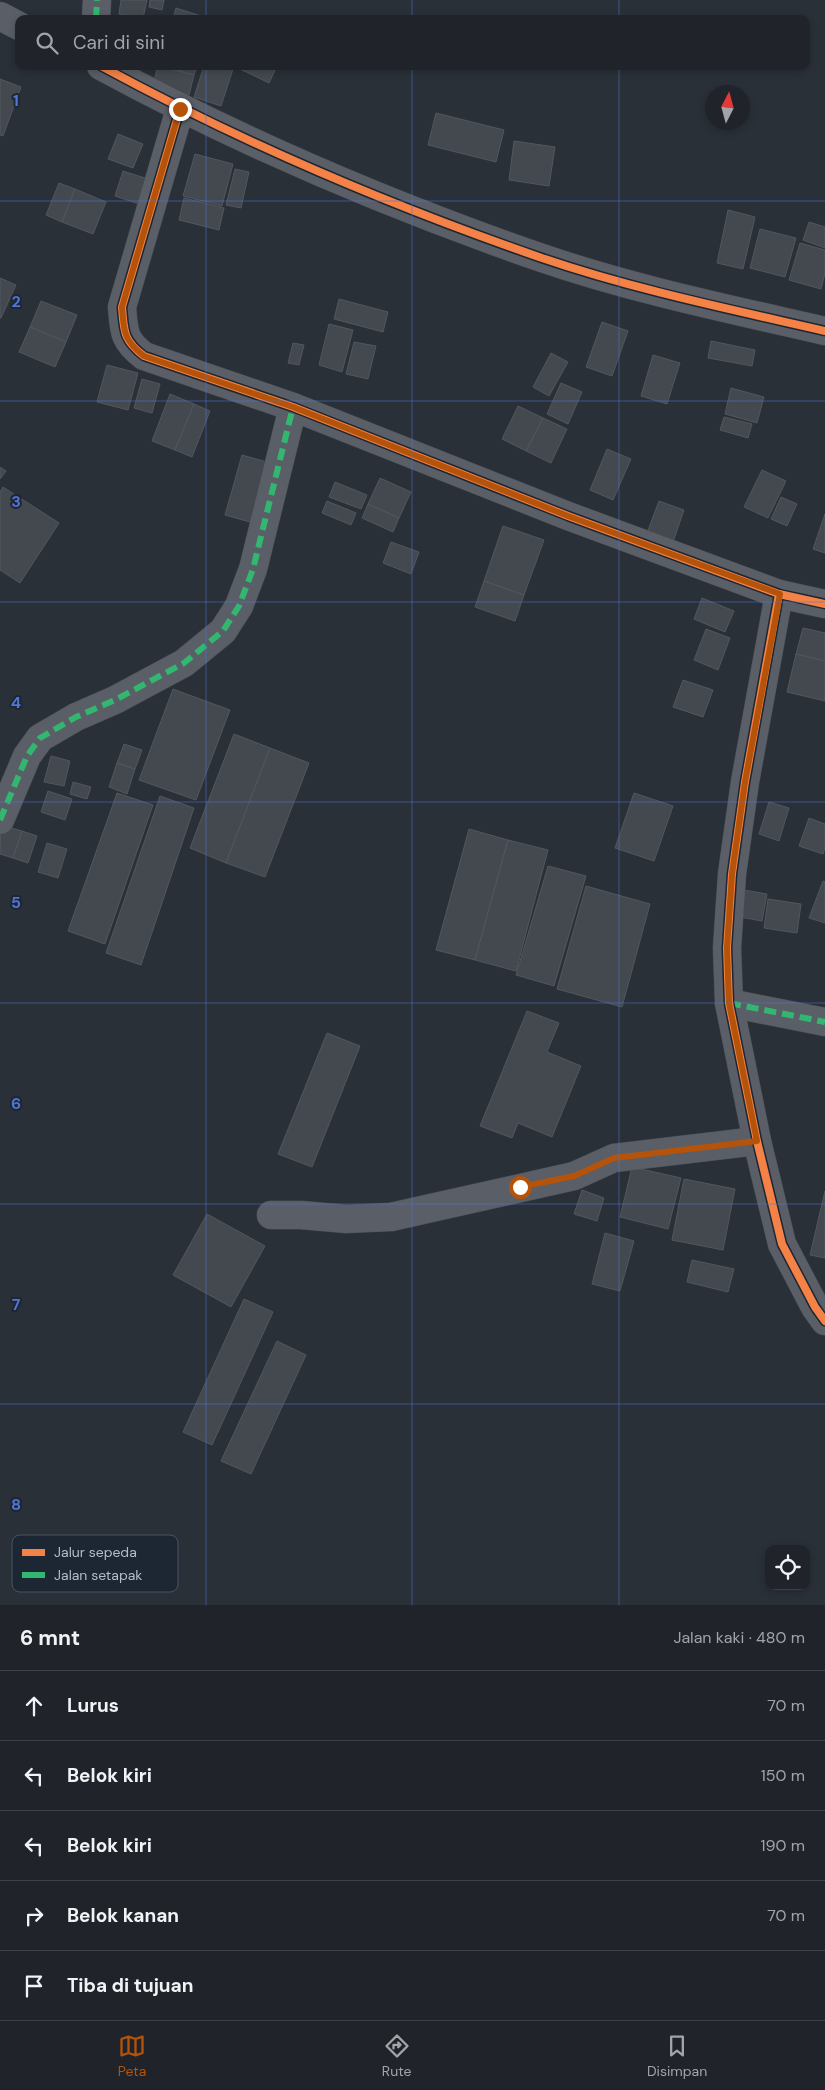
<!DOCTYPE html>
<html lang="id">
<meta charset="utf-8">
<style>
:root{--surface:#20242a;--page:#282c32;--text:#f1f3f6;--muted:#a2a4a8;--line:#3d4147;--accent:#b45309}
body{margin:0;font-family:"DM Sans",sans-serif;background:var(--page);color:var(--text)}
.controls{position:absolute;right:15px;bottom:15px;display:grid;overflow:hidden;border-radius:10px;box-shadow:0 2px 8px #0003}
.controls button{width:45px;height:45px;display:grid;place-items:center;padding:0;border:0;border-bottom:1px solid var(--line);background:var(--surface);color:var(--text);font:25px sans-serif}
.compass{position:absolute;left:705px;top:85px;width:45px;height:45px;border-radius:50%;background:var(--surface);box-shadow:0 2px 8px #0003;rotate:6deg}
.stop{position:absolute;width:15px;height:15px;margin:-11px;border:4px solid #b45309;border-radius:50%;background:#fff}
.stop.end{background:#b45309;border-color:#fff;box-shadow:0 1px 5px #0008}
.list{margin:0;padding:0;list-style:none}
h2{display:flex;justify-content:space-between;align-items:center;height:65px;margin:0;padding:0 20px;font-size:21px}
h2 small{font-size:16px;font-weight:400;color:var(--muted)}
.list li{display:grid;grid-template-columns:32px 1fr auto;gap:15px;align-items:center;box-sizing:border-box;height:70px;padding:0 20px;border-top:1px solid var(--line)}
.list b{display:block;font-size:19px;white-space:nowrap}
.list em{font-size:16px;font-style:normal;color:var(--muted)}
.icon{flex:none;width:28px;height:28px;fill:none;stroke:currentColor;stroke-width:2;stroke-linecap:round;stroke-linejoin:round}
.map{position:relative;flex:none;width:825px;height:1605px;overflow:hidden}
.search{position:absolute;background:var(--surface);box-shadow:0 2px 8px #0003;left:15px;right:15px;top:15px;height:55px;display:flex;align-items:center;gap:12px;box-sizing:border-box;padding:0 18px;border-radius:10px;color:var(--muted);font-size:19px}
.sheet{height:415px;background:var(--surface)}
nav{display:flex;justify-content:space-around;align-items:center;box-sizing:border-box;height:70px;border-top:1px solid var(--line);background:var(--surface);font-size:14px;color:var(--muted)}
nav a{display:grid;justify-items:center;gap:2px}
nav .on{color:var(--accent)}
.map>svg:first-child{display:block}
</style>
<div class="map">
<svg width="825" height="1605" viewBox="0 0 825 1605">
<rect width="100%" height="100%" fill="#2a3038"/>
<g fill="#444950" stroke="#52575f">
<polygon points="121,0 147,0 143,18 119,14"/>
<polygon points="150,0 164,0 162,10 149,7"/>
<polygon points="176,8 211,19 173,18"/>
<polygon points="158,66 194,75 189,95 153,84"/>
<polygon points="164,66 197,66 194,75"/>
<polygon points="204,66 222,66 233,69 221,106 194,97"/>
<polygon points="241,66 277,66 269,83 240,69"/>
<polygon points="0,79 21,87 3,136 0,135"/>
<polygon points="436,113 504,130 496,162 428,145"/>
<polygon points="118,134 143,144 133,168 108,159"/>
<polygon points="514,141 555,147 549,186 509,180"/>
<polygon points="195,154 233,164 222,206 183,196"/>
<polygon points="235,169 249,172 241,208 226,205"/>
<polygon points="123,171 148,179 139,204 115,196"/>
<polygon points="59,183 75,189 62,222 46,215"/>
<polygon points="75,189 106,202 93,234 62,222"/>
<polygon points="184,198 224,208 219,230 179,220"/>
<polygon points="728,210 755,217 743,269 717,263"/>
<polygon points="809,222 825,227 825,248 803,240"/>
<polygon points="760,229 796,238 785,277 750,268"/>
<polygon points="800,243 825,250 825,273 821,289 789,280"/>
<polygon points="0,278 16,285 1,318 0,318"/>
<polygon points="339,299 388,312 383,332 334,319"/>
<polygon points="41,301 77,315 66,342 30,327"/>
<polygon points="602,322 628,331 612,376 586,367"/>
<polygon points="329,324 353,330 342,372 319,365"/>
<polygon points="30,327 66,342 55,367 19,352"/>
<polygon points="711,341 755,350 752,366 708,358"/>
<polygon points="354,342 376,346 368,379 346,374"/>
<polygon points="293,343 304,345 299,365 288,363"/>
<polygon points="551,353 568,362 549,396 533,387"/>
<polygon points="653,355 680,363 667,404 641,396"/>
<polygon points="107,365 138,373 128,410 97,402"/>
<polygon points="142,379 160,384 152,413 134,408"/>
<polygon points="561,383 582,392 568,424 547,414"/>
<polygon points="731,388 764,397 757,423 725,414"/>
<polygon points="170,394 194,404 175,450 152,441"/>
<polygon points="194,404 210,411 192,457 175,450"/>
<polygon points="518,406 543,418 526,451 502,439"/>
<polygon points="724,417 752,424 748,438 720,430"/>
<polygon points="543,418 567,429 551,463 526,451"/>
<polygon points="607,449 631,459 613,500 590,490"/>
<polygon points="242,455 267,462 250,522 225,515"/>
<polygon points="0,467 6,471 0,479"/>
<polygon points="762,470 786,481 768,518 744,507"/>
<polygon points="380,478 411,492 399,518 368,504"/>
<polygon points="335,482 367,495 361,509 329,497"/>
<polygon points="3,487 59,523 20,583 0,570 0,492"/>
<polygon points="781,497 797,504 787,526 771,519"/>
<polygon points="327,501 356,513 351,525 322,513"/>
<polygon points="659,501 684,510 673,542 647,533"/>
<polygon points="368,504 399,518 393,532 362,518"/>
<polygon points="825,514 825,553 813,549"/>
<polygon points="503,526 544,540 524,595 484,581"/>
<polygon points="391,542 419,552 411,574 383,563"/>
<polygon points="484,581 524,595 515,621 475,607"/>
<polygon points="702,598 734,611 725,632 694,619"/>
<polygon points="803,628 825,633 825,661 796,654"/>
<polygon points="706,629 730,638 718,670 694,660"/>
<polygon points="796,654 825,661 825,701 787,692"/>
<polygon points="683,680 713,690 703,717 673,707"/>
<polygon points="173,689 230,710 196,800 139,780"/>
<polygon points="234,734 270,748 226,863 190,848"/>
<polygon points="124,744 142,750 135,769 117,763"/>
<polygon points="270,748 309,763 265,877 226,863"/>
<polygon points="51,756 70,761 64,786 44,782"/>
<polygon points="117,763 135,769 127,794 109,787"/>
<polygon points="73,782 91,787 87,799 70,794"/>
<polygon points="48,791 72,799 65,820 41,812"/>
<polygon points="117,793 153,805 105,944 68,931"/>
<polygon points="634,793 673,806 654,861 615,848"/>
<polygon points="160,796 194,808 141,965 106,953"/>
<polygon points="769,802 789,808 779,841 759,834"/>
<polygon points="809,818 825,824 825,848 823,854 799,846"/>
<polygon points="1,825 22,831 13,858 0,854"/>
<polygon points="469,829 508,840 475,960 436,950"/>
<polygon points="22,831 37,836 28,863 13,858"/>
<polygon points="508,840 548,850 516,971 475,960"/>
<polygon points="47,843 67,849 58,878 38,872"/>
<polygon points="548,866 586,876 554,986 516,975"/>
<polygon points="823,881 825,882 825,923 809,918"/>
<polygon points="586,886 650,904 622,1007 557,989"/>
<polygon points="744,890 767,894 762,921 740,917"/>
<polygon points="768,899 801,904 797,933 764,928"/>
<polygon points="527,1011 559,1023 547,1052 581,1066 552,1137 518,1123 512,1138 480,1126"/>
<polygon points="327,1033 360,1046 312,1167 278,1154"/>
<polygon points="632,1167 681,1178 668,1229 620,1217"/>
<polygon points="684,1179 735,1189 723,1250 672,1240"/>
<polygon points="582,1190 604,1198 597,1221 574,1214"/>
<polygon points="825,1191 825,1258 810,1255"/>
<polygon points="207,1214 265,1246 231,1307 173,1275"/>
<polygon points="605,1233 634,1241 620,1291 592,1284"/>
<polygon points="692,1260 734,1269 728,1292 687,1282"/>
<polygon points="244,1299 273,1312 212,1445 183,1432"/>
<polygon points="277,1341 306,1355 251,1474 221,1461"/>
</g>
<g fill="none" stroke-linecap="round" stroke-linejoin="round">
<defs>
<g id="minor">
<polyline points="0,16 19,26"/>
<polyline points="96,19 97,0"/>
<path d="M101,66C241,142 389,205 539,257C632,289 729,309 825,331"/>
<path d="M180,109L122,307C124,331 123,340 144,356L293,407L568,516L779,594"/>
<polyline points="825,604 779,594 745,782 732,874 727,948 729,1003 757,1141 782,1244 815,1307 825,1321"/>
<polyline points="0,820 27,756 40,738 76,717 115,700 184,663 223,631 239,606 253,569 293,407"/>
<polyline points="729,1003 825,1022"/>
<polyline points="271,1215 301,1215 346,1219 391,1217 574,1176 614,1158 757,1141"/>
</g>
</defs>
<use href="#minor" stroke="#484c53" stroke-width="29"/>
<use href="#minor" stroke="#5a5e66" stroke-width="28"/>
<g stroke="#33b770" stroke-width="6" stroke-dasharray="12 6" stroke-linecap="butt">
<polyline points="96,19 97,0"/>
<polyline points="0,820 27,756 40,738 76,717 115,700 184,663 223,631 239,606 253,569 293,407"/>
<polyline points="729,1003 825,1022"/>
</g>
<defs>
<g id="cycleway">
<path d="M101,66C241,142 389,205 539,257C632,289 729,309 825,331"/>
<path d="M180,109L122,307C124,331 123,340 144,356L293,407L568,516L779,594"/>
<polyline points="825,604 779,594 745,782 732,874 727,948 729,1003 757,1141 782,1244 815,1307 825,1321"/>
</g>
</defs>
<use href="#cycleway" stroke="#1d2633" stroke-width="11"/>
<use href="#cycleway" stroke="#f48246" stroke-width="8"/>
</g>
<g fill="none" stroke-linecap="round" stroke-linejoin="round">
<path stroke="#b45309" stroke-width="6" d="M180,109L122,307C124,331 123,340 144,356L293,407L568,516L780,594L745,782L732,874L727,948L729,1003L757,1141L614,1158L574,1176L520,1187"/>
</g>
<path fill="none" stroke="#5274d3" stroke-width="1" stroke-opacity="0.55" d="M206,0V19M412,0V19M619,0V19M206,66V1605M412,66V1605M619,66V1605M0,201H825M0,401H825M0,602H825M0,802H825M0,1003H825M0,1204H825M0,1404H825"/>
<rect x="12" y="1535" width="166" height="57" rx="8" fill="#1d2633" stroke="#4a5360" stroke-width="1"/>
<rect x="22" y="1549" width="23" height="7" fill="#f48246"/>
<rect x="22" y="1572" width="23" height="6" fill="#33b770"/>
<g font-size="14" fill="#b4bcc9">
<text x="54" y="1557">Jalur sepeda</text>
<text x="54" y="1580">Jalan setapak</text>
</g>
<g font-size="16" text-anchor="middle" font-weight="bold" fill="#5274d3" stroke="#1d2633" stroke-width="4" stroke-linejoin="round" paint-order="stroke">
<text x="16" y="106">1</text>
<text x="16" y="307">2</text>
<text x="16" y="507">3</text>
<text x="16" y="708">4</text>
<text x="16" y="908">5</text>
<text x="16" y="1109">6</text>
<text x="16" y="1310">7</text>
<text x="16" y="1510">8</text>
</g>
</svg>
<div class="controls">
<button><svg class="icon" aria-label="locate" viewBox="0 0 24 24"><circle cx="12" cy="12" r="6"/><path d="M12 2v4M12 18v4M2 12h4M18 12h4"/></svg></button>
</div>
<svg class="compass" viewBox="-18 -18 36 36"><path d="M0-13l5 13h-10z" fill="#e53935"/><path d="M0 13l5-13h-10z" fill="#a2a4a8"/></svg>
<div class="stop" style="left:520px;top:1187px"></div>
<div class="stop end" style="left:180px;top:109px"></div>
<div class="search"><svg class="icon" aria-label="search" viewBox="0 0 24 24"><circle cx="10" cy="10" r="6"/><path d="M15 15l6 6"/></svg>Cari di sini</div>
</div>
<section class="sheet">
<h2>6 mnt<small>Jalan kaki · 480 m</small></h2>
<ul class="list">
<li><svg class="icon" aria-label="ahead" viewBox="0 0 24 24"><path d="M12 20V5M6 11l6-6 6 6"/></svg><div><b>Lurus</b></div><em>70 m</em></li>
<li><svg class="icon" aria-label="left" viewBox="0 0 24 24"><path d="M17 20v-9H6M10 6l-5 5 5 5"/></svg><div><b>Belok kiri</b></div><em>150 m</em></li>
<li><svg class="icon" aria-label="left" viewBox="0 0 24 24"><path d="M17 20v-9H6M10 6l-5 5 5 5"/></svg><div><b>Belok kiri</b></div><em>190 m</em></li>
<li><svg class="icon" aria-label="right" viewBox="0 0 24 24"><path d="M7 20v-9h11M14 6l5 5-5 5"/></svg><div><b>Belok kanan</b></div><em>70 m</em></li>
<li><svg class="icon" aria-label="arrive" viewBox="0 0 24 24"><path d="M6 21V4h12l-3 4 3 4H6"/></svg><div><b>Tiba di tujuan</b></div></li>
</ul>
</section>
<nav>
<a class="on"><svg class="icon" aria-label="map" viewBox="0 0 24 24"><path d="M3 6l6-2 6 2 6-2v14l-6 2-6-2-6 2zM9 4v14M15 6v14"/></svg>Peta</a>
<a><svg class="icon" aria-label="directions" viewBox="0 0 24 24"><path d="M12 3l9 9-9 9-9-9zM9 14v-3h6M13 9l2 2-2 2"/></svg>Rute</a>
<a><svg class="icon" aria-label="saved" viewBox="0 0 24 24"><path d="M7 4h10v16l-5-4-5 4z"/></svg>Disimpan</a>
</nav>
